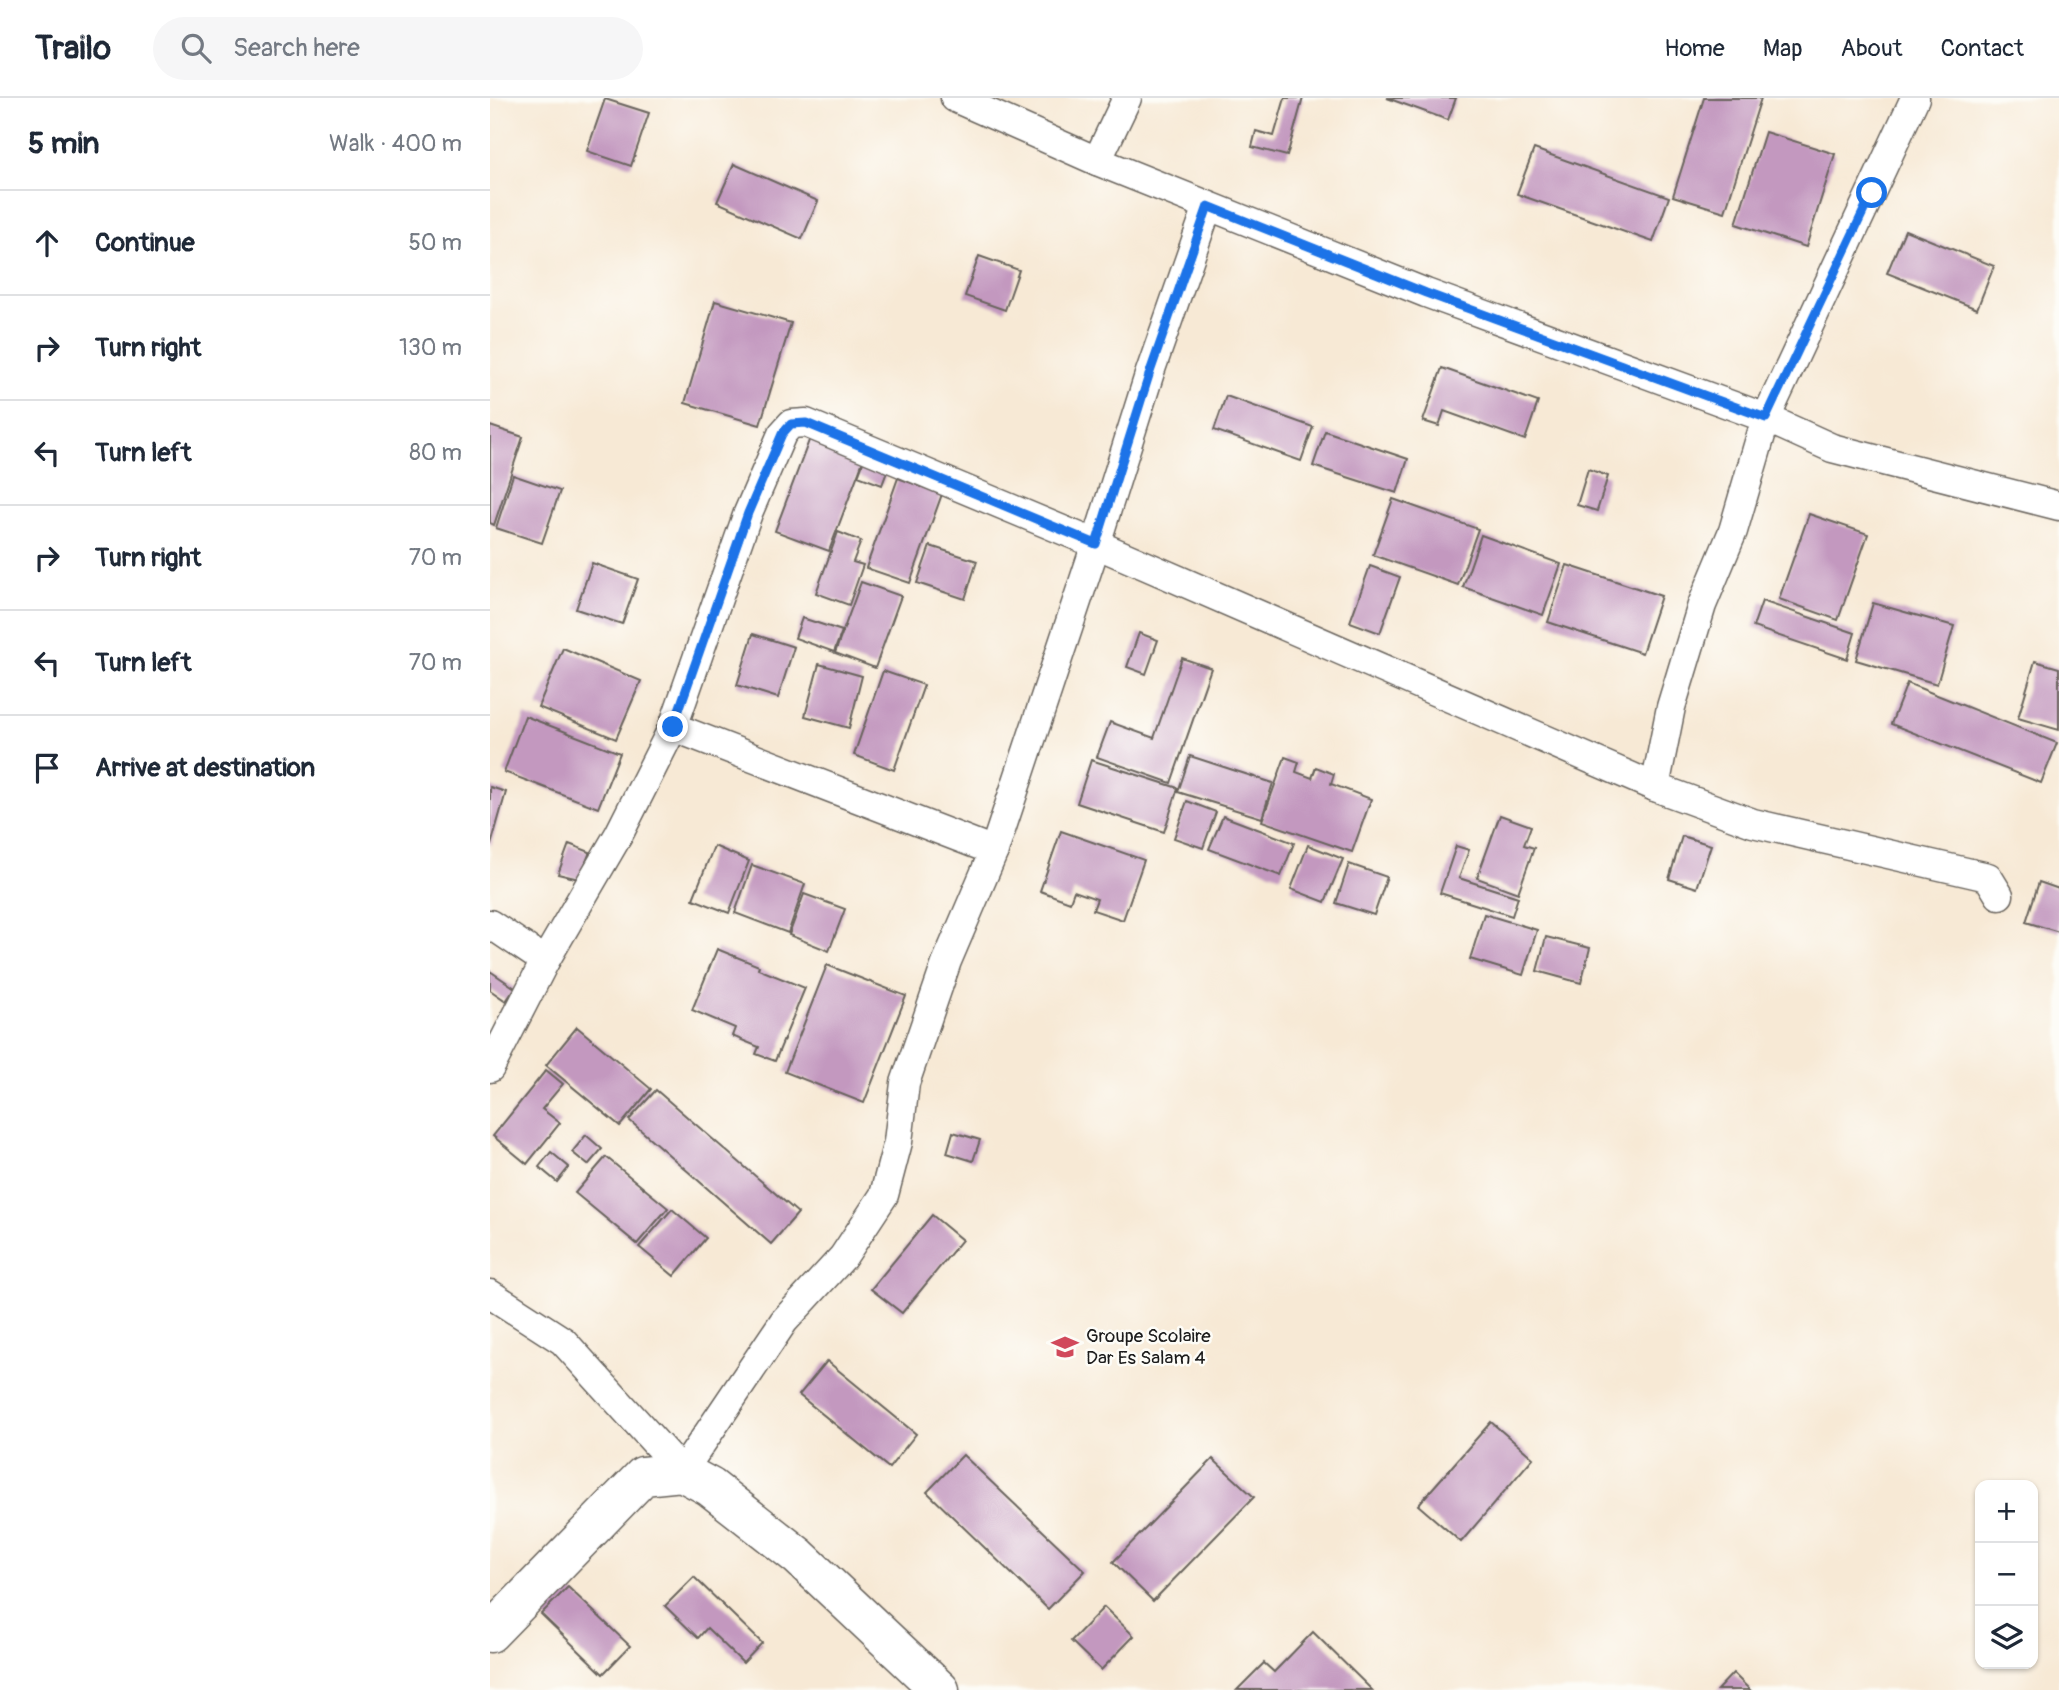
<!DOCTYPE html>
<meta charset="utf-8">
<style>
:root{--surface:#fff;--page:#f6f6f7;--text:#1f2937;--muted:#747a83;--line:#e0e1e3}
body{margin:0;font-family:Pangolin,sans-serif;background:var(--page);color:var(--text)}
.controls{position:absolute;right:21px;bottom:21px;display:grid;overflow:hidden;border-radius:14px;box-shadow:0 2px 5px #0004}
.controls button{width:63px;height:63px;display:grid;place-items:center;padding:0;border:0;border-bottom:2px solid var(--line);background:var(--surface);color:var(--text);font:35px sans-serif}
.stop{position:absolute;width:21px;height:21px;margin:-16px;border:5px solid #1a73e8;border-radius:50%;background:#fff}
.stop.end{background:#1a73e8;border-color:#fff;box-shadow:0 2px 7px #0008}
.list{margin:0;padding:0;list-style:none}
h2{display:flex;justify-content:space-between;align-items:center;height:91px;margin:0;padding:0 28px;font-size:30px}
h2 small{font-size:23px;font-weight:400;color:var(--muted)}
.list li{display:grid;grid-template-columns:46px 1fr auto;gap:21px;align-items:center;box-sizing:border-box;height:105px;padding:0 28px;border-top:2px solid var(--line)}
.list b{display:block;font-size:26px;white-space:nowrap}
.list em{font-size:23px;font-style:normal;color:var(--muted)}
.icon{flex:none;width:38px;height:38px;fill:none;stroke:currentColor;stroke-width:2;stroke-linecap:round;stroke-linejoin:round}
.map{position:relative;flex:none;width:1569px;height:1592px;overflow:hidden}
header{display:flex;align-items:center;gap:42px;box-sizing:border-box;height:98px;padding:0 35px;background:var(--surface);border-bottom:2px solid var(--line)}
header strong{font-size:33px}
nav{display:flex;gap:38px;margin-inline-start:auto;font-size:24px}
.search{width:490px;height:63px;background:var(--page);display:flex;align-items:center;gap:18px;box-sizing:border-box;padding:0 24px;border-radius:38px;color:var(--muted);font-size:26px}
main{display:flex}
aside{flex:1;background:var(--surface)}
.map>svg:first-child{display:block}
</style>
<header>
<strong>Trailo</strong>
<div class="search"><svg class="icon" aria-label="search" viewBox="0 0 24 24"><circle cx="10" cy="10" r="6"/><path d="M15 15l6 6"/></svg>Search here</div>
<nav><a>Home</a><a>Map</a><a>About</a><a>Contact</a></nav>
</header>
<main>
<aside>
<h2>5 min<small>Walk · 400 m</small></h2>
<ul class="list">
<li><svg class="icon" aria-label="ahead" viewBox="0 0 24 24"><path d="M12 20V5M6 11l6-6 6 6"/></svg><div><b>Continue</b></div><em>50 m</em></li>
<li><svg class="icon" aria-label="right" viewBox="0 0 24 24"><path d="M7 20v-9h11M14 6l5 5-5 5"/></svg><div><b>Turn right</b></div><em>130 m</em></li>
<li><svg class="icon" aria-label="left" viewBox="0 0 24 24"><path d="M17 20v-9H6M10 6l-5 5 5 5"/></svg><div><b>Turn left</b></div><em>80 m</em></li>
<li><svg class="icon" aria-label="right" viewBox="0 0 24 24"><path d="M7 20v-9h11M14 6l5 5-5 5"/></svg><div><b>Turn right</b></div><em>70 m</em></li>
<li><svg class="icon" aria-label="left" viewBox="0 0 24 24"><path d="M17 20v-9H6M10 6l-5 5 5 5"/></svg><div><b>Turn left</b></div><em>70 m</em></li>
<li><svg class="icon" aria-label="arrive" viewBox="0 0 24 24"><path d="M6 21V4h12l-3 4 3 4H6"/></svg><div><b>Arrive at destination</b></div></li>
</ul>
</aside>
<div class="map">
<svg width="1569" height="1592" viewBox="0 0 1569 1592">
<rect width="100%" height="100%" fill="#fdfcf7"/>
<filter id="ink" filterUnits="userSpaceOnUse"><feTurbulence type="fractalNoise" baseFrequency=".0143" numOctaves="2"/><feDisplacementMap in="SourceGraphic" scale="14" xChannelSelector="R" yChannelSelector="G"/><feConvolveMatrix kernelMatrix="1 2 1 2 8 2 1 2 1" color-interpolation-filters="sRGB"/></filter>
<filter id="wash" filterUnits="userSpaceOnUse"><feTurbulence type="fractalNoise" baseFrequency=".00686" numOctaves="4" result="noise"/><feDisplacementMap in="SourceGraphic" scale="28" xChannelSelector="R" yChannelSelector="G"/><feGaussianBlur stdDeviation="1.57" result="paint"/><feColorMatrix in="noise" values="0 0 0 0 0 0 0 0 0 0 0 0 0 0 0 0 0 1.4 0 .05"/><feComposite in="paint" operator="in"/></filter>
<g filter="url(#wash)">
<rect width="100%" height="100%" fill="#f7e9d5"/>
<g id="blocks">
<g fill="#c398bf">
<polygon points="795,0 813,0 797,58 762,49 766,33 784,38"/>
<polygon points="897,0 966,0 958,22"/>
<polygon points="1214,0 1271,0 1235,114 1183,98"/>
<polygon points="115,1 159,15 141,68 97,53"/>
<polygon points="1275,34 1345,56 1316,149 1246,126"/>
<polygon points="1044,51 1179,99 1163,144 1027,96"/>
<polygon points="244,66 328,103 312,141 227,104"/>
<polygon points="1415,132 1504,168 1487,211 1397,175"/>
<polygon points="489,158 529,172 515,212 475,198"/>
<polygon points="225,203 301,225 270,327 195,305"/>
<polygon points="952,270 1048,304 1035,342 954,313 949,328 933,323"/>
<polygon points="736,298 823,329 811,363 724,332"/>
<polygon points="0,328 33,339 4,427 0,425"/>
<polygon points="835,333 918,361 907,395 823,368"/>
<polygon points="320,340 374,360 339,453 285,433"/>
<polygon points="374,362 398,371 392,387 368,378"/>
<polygon points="1098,371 1118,378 1107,413 1087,407"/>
<polygon points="23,377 70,393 52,445 6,430"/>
<polygon points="408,380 452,396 420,485 376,470"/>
<polygon points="903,401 988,431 968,487 883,457"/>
<polygon points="1319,416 1378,436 1348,522 1289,501"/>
<polygon points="348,434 371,443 363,464 373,467 359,507 326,495"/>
<polygon points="991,437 1071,466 1053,517 973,489"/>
<polygon points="440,448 487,463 475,501 427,485"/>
<polygon points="102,465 148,481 132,526 86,511"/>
<polygon points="1077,467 1171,498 1152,555 1058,524"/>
<polygon points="880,468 910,479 890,535 860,524"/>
<polygon points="371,484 411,498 385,570 345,555"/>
<polygon points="1272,503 1365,535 1357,561 1263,529"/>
<polygon points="1383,505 1464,528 1447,586 1366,562"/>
<polygon points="312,520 352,533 344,554 305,540"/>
<polygon points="649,535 668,542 656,576 637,569"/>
<polygon points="263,536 304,549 288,600 247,587"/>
<polygon points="73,550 151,583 126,641 48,609"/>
<polygon points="692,560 721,570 681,685 607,659 620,624 664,640"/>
<polygon points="1545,563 1569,570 1569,632 1528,620"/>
<polygon points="329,566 372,578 359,630 315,618"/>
<polygon points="393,573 434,587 404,672 364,657"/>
<polygon points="1417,585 1567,645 1551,685 1401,626"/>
<polygon points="35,618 130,655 108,710 14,674"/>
<polygon points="700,658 783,685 772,720 688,694"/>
<polygon points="795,659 809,664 806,674 822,680 826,669 844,676 841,686 881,701 862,754 772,723"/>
<polygon points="601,662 688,690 674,734 587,705"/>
<polygon points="0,689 16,694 1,747 0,747"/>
<polygon points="697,703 726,714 713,750 684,740"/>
<polygon points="1010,717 1041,728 1034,747 1044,750 1028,795 987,780"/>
<polygon points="733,718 804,745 791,778 719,751"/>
<polygon points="571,733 654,762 633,822 603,812 607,801 584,793 580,804 550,793"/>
<polygon points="1192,738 1221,747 1207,790 1179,781"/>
<polygon points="79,746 100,754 89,781 68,776"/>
<polygon points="818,747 853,761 835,804 801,791"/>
<polygon points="224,748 259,763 239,815 203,801"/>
<polygon points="966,748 979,752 969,780 1028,799 1022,818 950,795"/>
<polygon points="859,766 897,779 884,817 846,805"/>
<polygon points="262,767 315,786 298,835 245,815"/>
<polygon points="1549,784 1569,791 1569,834 1536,824"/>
<polygon points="314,796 355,811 339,853 299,837"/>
<polygon points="994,816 1047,832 1033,877 980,861"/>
<polygon points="1056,839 1100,850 1091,885 1047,873"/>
<polygon points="227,851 269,868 268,871 315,890 285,963 266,956 269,949 242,938 245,930 202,912"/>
<polygon points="337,867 416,898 374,1005 295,974"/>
<polygon points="0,873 25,890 16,903 0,892"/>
<polygon points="87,929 161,991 130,1028 56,967"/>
<polygon points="56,972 73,986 52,1011 70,1025 37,1066 3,1038"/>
<polygon points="166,992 308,1115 281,1146 139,1022"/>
<polygon points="463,1034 490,1042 483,1063 457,1055"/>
<polygon points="96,1037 112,1051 98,1067 82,1054"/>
<polygon points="61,1054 79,1069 67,1084 49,1069"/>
<polygon points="116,1059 178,1110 147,1146 85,1095"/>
<polygon points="182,1111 216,1140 184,1178 149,1149"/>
<polygon points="442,1117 472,1142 412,1215 381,1191"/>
<polygon points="337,1263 426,1336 399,1370 309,1297"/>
<polygon points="1001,1324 1043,1360 971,1444 928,1407"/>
<polygon points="473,1357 595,1473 558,1511 437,1394"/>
<polygon points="723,1361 764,1399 663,1503 623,1464"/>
<polygon points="204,1479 272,1545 253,1565 217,1530 208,1540 175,1508"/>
<polygon points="78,1489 140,1548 113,1576 51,1516"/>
<polygon points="614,1509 644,1538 611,1572 581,1543"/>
<polygon points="823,1534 882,1592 747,1592 774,1565 784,1574"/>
<polygon points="1243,1575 1260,1592 1227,1592"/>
</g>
</g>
</g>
<g filter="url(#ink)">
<use href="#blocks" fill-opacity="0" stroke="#69645d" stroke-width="2"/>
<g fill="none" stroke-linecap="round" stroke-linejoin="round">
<defs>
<g id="street">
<polyline points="465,0 607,63 936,195 1276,320 1342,350 1569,408"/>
<polyline points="607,63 637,0"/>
<polyline points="183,629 504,753"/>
<polyline points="1165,689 1181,609 1212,507 1243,433 1276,320 1425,0"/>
<polyline points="0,826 55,863"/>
<polyline points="0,970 55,863 129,736 183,629 258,415 292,336 301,326 316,325 606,446 1165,689 1263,725 1498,779 1509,797"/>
<polyline points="0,1196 73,1243 192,1374 294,1223 353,1159 394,1097 408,1044 415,985 457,863 504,753 606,446 660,274 718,108"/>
</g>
<polyline id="secondary" points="0,1535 153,1378 192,1374 220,1389 308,1458 450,1592"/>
</defs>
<use href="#street" stroke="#69645d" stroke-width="31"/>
<use href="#secondary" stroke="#69645d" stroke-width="41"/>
<use href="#street" stroke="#fff" stroke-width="28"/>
<use href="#secondary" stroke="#fff" stroke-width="38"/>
</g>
</g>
<g fill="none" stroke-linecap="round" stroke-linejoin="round" filter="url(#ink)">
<polyline stroke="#1a73e8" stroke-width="9" points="183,629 258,415 292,336 301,326 316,325 606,446 660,274 718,108 936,195 1276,320 1382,95"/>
</g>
<defs>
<symbol id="school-bare" viewBox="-9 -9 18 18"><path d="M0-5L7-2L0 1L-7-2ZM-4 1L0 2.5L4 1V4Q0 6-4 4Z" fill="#d1495b" stroke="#fdfcf7" stroke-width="2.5" paint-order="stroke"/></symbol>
</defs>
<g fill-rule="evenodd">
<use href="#school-bare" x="556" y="1230" width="38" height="38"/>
</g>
<g text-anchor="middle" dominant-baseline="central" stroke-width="5" stroke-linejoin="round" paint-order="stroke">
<g font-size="19" fill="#1c1c1c" stroke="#fdfcf7" text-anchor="start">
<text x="596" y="1238">Groupe Scolaire<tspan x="596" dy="22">Dar Es Salam 4</tspan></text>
</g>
</g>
</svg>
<div class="controls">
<button>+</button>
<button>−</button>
<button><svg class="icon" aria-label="layers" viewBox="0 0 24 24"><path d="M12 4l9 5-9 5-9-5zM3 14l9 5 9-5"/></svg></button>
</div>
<div class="stop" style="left:1382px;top:95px"></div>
<div class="stop end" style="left:183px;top:629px"></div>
</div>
</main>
